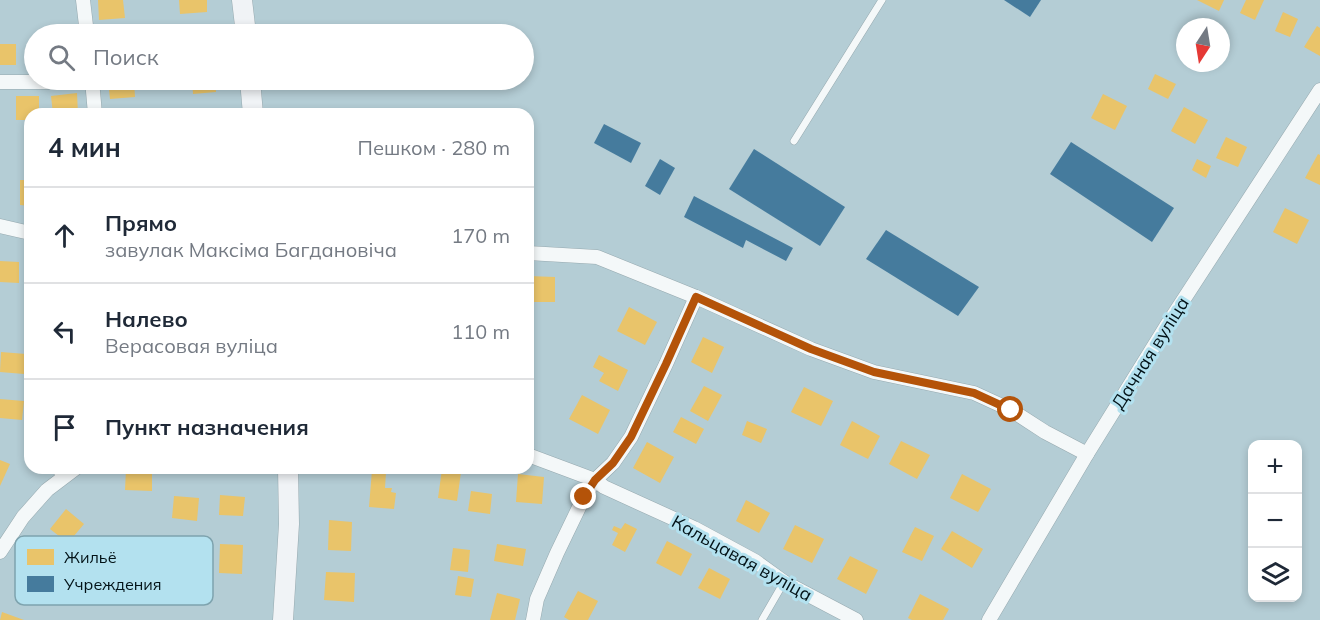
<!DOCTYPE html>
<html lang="ru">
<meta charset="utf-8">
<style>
:root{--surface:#fff;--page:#f6f6f7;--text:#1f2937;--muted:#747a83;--line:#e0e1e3}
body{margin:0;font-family:Mulish,sans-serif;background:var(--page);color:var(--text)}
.controls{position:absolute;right:18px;bottom:18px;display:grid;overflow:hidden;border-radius:12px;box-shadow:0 3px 9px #0003}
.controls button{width:54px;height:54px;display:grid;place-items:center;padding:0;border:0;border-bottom:2px solid var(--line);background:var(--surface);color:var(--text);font:30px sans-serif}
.compass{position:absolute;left:1176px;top:18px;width:54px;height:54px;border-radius:50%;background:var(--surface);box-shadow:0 3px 9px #0003;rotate:192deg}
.stop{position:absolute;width:18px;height:18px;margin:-14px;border:4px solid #b45309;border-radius:50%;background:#fff}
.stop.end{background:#b45309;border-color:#fff;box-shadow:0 2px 6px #0008}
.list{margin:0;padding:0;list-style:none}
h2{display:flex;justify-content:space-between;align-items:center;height:78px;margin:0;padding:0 24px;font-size:26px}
h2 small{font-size:20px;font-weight:400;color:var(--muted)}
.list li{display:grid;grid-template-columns:39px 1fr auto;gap:18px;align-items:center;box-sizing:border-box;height:96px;padding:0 24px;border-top:2px solid var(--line)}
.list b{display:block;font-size:22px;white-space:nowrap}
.list p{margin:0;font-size:20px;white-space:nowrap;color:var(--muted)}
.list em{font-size:20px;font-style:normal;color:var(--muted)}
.icon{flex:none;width:33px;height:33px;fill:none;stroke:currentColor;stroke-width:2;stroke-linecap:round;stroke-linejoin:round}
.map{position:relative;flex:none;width:1320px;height:620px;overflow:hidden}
.search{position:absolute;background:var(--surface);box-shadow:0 3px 9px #0003;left:24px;top:24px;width:510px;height:66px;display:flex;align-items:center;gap:15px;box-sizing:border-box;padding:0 21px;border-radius:33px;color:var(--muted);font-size:22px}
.panel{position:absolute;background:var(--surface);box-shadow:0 3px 9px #0003;left:24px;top:108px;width:510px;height:366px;border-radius:18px}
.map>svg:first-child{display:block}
</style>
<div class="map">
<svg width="1320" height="620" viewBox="0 0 1320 620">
<rect width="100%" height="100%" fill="#b4cdd5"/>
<g fill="#e9c46a">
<polygon points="98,0 123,0 125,18 99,20"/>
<polygon points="179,0 207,0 207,12 180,14"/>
<polygon points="1197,0 1224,0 1219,11"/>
<polygon points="1246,0 1264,0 1255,20 1240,13"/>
<polygon points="1283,12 1298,19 1290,37 1275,31"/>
<polygon points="1317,26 1320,28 1320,56 1304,47"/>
<rect x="0" y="44" width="16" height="21"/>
<polygon points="1155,74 1176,84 1168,99 1148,89"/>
<polygon points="108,80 134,80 135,97 110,99"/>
<polygon points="192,80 215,80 216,92 193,94"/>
<polygon points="77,93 78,114 53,114 51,96"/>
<polygon points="1103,94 1127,106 1115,130 1091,118"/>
<polygon points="16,96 39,96 39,114 30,114 30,120 16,120"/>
<polygon points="1184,107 1208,120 1195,144 1171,131"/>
<polygon points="1226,137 1247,147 1238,167 1216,158"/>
<polygon points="1318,154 1320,155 1320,185 1305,178"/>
<polygon points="1197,159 1211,166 1206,178 1192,170"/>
<polygon points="20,180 30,180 30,206 20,205"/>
<polygon points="1285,208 1309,220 1297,244 1273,232"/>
<polygon points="0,261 19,262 19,283 0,282"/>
<polygon points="528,276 555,277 555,302 528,302"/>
<polygon points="629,307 657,322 645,345 617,331"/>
<polygon points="703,337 724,347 712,373 691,362"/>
<polygon points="1,352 26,354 24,374 0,372"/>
<polygon points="599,355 628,370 618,391 599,381 604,373 593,367"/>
<polygon points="704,386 722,395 708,421 690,411"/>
<polygon points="804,387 833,401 821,426 791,412"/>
<polygon points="582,395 610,410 598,434 569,419"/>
<polygon points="0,399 24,401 22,420 0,418"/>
<polygon points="681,417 704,429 696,444 673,432"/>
<polygon points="747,421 767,429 761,443 742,435"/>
<polygon points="852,421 880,436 868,459 840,445"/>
<polygon points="901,441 930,455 917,479 889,464"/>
<polygon points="647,442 674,457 660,483 633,468"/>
<polygon points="0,460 10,464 0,486"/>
<polygon points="126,469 152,470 152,491 125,490"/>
<polygon points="442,469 461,472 457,501 438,498"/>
<polygon points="372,470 386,472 385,488 392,488 391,492 396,493 394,509 369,507"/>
<polygon points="518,474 544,477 542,504 516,502"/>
<polygon points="962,474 991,489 978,512 950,498"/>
<polygon points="471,491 492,494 490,514 468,511"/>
<polygon points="220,495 245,497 243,516 219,515"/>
<polygon points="174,496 199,498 197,521 172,518"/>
<polygon points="746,500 770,513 759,533 736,521"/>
<polygon points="66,509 84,524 68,543 50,529"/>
<polygon points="329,520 352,522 351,551 328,550"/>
<polygon points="625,523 637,529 625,552 612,545 618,533 612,530 614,526 621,529"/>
<polygon points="795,525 824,539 812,563 783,549"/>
<polygon points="915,527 934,536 922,561 902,552"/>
<polygon points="952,531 983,549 972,568 941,549"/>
<polygon points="667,541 692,554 681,576 656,563"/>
<polygon points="220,544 243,545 242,574 219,573"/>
<polygon points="497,544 526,549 523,566 494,561"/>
<polygon points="453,548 470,550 468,572 450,570"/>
<polygon points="850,556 878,570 866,594 837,579"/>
<polygon points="709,568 730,579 720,599 698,588"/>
<polygon points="326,572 355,573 354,602 324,600"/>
<polygon points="458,576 474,579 471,597 455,595"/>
<polygon points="578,591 598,601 588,620 569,620 564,617"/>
<polygon points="497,593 520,599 515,620 490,620"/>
<polygon points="920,594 949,609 943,620 912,620 908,618"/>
<polygon points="2,612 24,620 0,620"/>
</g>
<g fill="#457b9d">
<polygon points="1004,0 1041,0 1030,17"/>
<polygon points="604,124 641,143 631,163 594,143"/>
<polygon points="1071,142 1174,208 1152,242 1050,174"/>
<polygon points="754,149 845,207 820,246 729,189"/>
<polygon points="660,159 675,168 660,195 645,186"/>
<polygon points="694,196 793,248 786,261 746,240 743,248 684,217"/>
<polygon points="886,230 979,287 958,316 866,259"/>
</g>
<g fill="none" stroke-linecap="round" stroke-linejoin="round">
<defs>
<g id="lane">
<polyline points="794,141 882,0"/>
<polyline points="55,468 61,479"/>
<polyline points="762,620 784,582"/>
</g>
<g id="street">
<polyline points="83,0 87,34"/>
<polyline points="92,80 95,114"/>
<polyline points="0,82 57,82 84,80"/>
<polyline points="0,226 30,233"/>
<polyline points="528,253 597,257 696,297 811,349 874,372 974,393 1011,410 1045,432 1087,454"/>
<polyline points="528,455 595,480 604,487 694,528 755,561 784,582 856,620"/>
<polyline points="0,552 23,517 47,490 76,468"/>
<polyline points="533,620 537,599 557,553 584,497 595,480 613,463 631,437 666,364 696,297"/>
<polyline points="989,620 1087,454 1167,325 1320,90"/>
</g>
<g id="secondary">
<polyline points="242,0 246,34"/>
<polyline points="250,80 253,114"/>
<polyline points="283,620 289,524 288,468"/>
</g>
</defs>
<use href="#lane" stroke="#96a9af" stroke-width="8"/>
<use href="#street" stroke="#96a9af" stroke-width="15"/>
<use href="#secondary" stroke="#96a9af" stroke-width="21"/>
<use href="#lane" stroke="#f4f8f9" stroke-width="7"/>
<use href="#street" stroke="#f4f8f9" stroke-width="14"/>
<use href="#secondary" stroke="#f0f3f6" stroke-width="20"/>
</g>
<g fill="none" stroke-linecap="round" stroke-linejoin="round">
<polyline stroke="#b45309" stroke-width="8" points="584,497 595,480 613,463 631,437 666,364 696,297 811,349 874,372 974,393 1011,410"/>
</g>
<g text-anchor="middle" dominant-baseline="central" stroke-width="6" stroke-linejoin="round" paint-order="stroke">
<g font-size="18" fill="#021217" stroke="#b3e1ef">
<text transform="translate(1150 353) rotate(-58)">Дачная вуліца</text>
<text transform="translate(742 558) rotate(29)">Кальцавая вуліца</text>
</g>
</g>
<rect x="15" y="536" width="198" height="69" rx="9" fill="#b3e1ef" stroke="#7ea3ae" stroke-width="1.5"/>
<rect x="27" y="549" width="27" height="16" fill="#e9c46a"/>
<rect x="27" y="576" width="27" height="16" fill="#457b9d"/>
<g font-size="16" fill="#021217">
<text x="64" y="563">Жильё</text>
<text x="64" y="590">Учреждения</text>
</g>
</svg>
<div class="controls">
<button>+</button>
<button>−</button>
<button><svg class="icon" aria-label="layers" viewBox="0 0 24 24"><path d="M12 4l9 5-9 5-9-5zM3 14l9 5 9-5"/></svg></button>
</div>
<svg class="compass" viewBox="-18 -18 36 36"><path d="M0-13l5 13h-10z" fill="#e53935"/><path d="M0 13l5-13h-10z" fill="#747a83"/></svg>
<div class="stop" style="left:1011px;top:410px"></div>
<div class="stop end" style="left:584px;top:497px"></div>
<div class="search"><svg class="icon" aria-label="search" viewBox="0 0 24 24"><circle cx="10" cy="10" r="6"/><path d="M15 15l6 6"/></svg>Поиск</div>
<section class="panel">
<h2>4 мин<small>Пешком · 280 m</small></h2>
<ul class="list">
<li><svg class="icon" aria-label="ahead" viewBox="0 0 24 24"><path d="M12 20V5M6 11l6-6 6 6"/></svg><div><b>Прямо</b><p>завулак Максіма Багдановіча</p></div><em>170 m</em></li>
<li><svg class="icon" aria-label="left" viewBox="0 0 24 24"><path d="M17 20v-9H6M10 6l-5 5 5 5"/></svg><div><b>Налево</b><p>Верасовая вуліца</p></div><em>110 m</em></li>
<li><svg class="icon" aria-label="arrive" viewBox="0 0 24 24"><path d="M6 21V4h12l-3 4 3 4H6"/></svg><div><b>Пункт назначения</b></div></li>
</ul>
</section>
</div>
